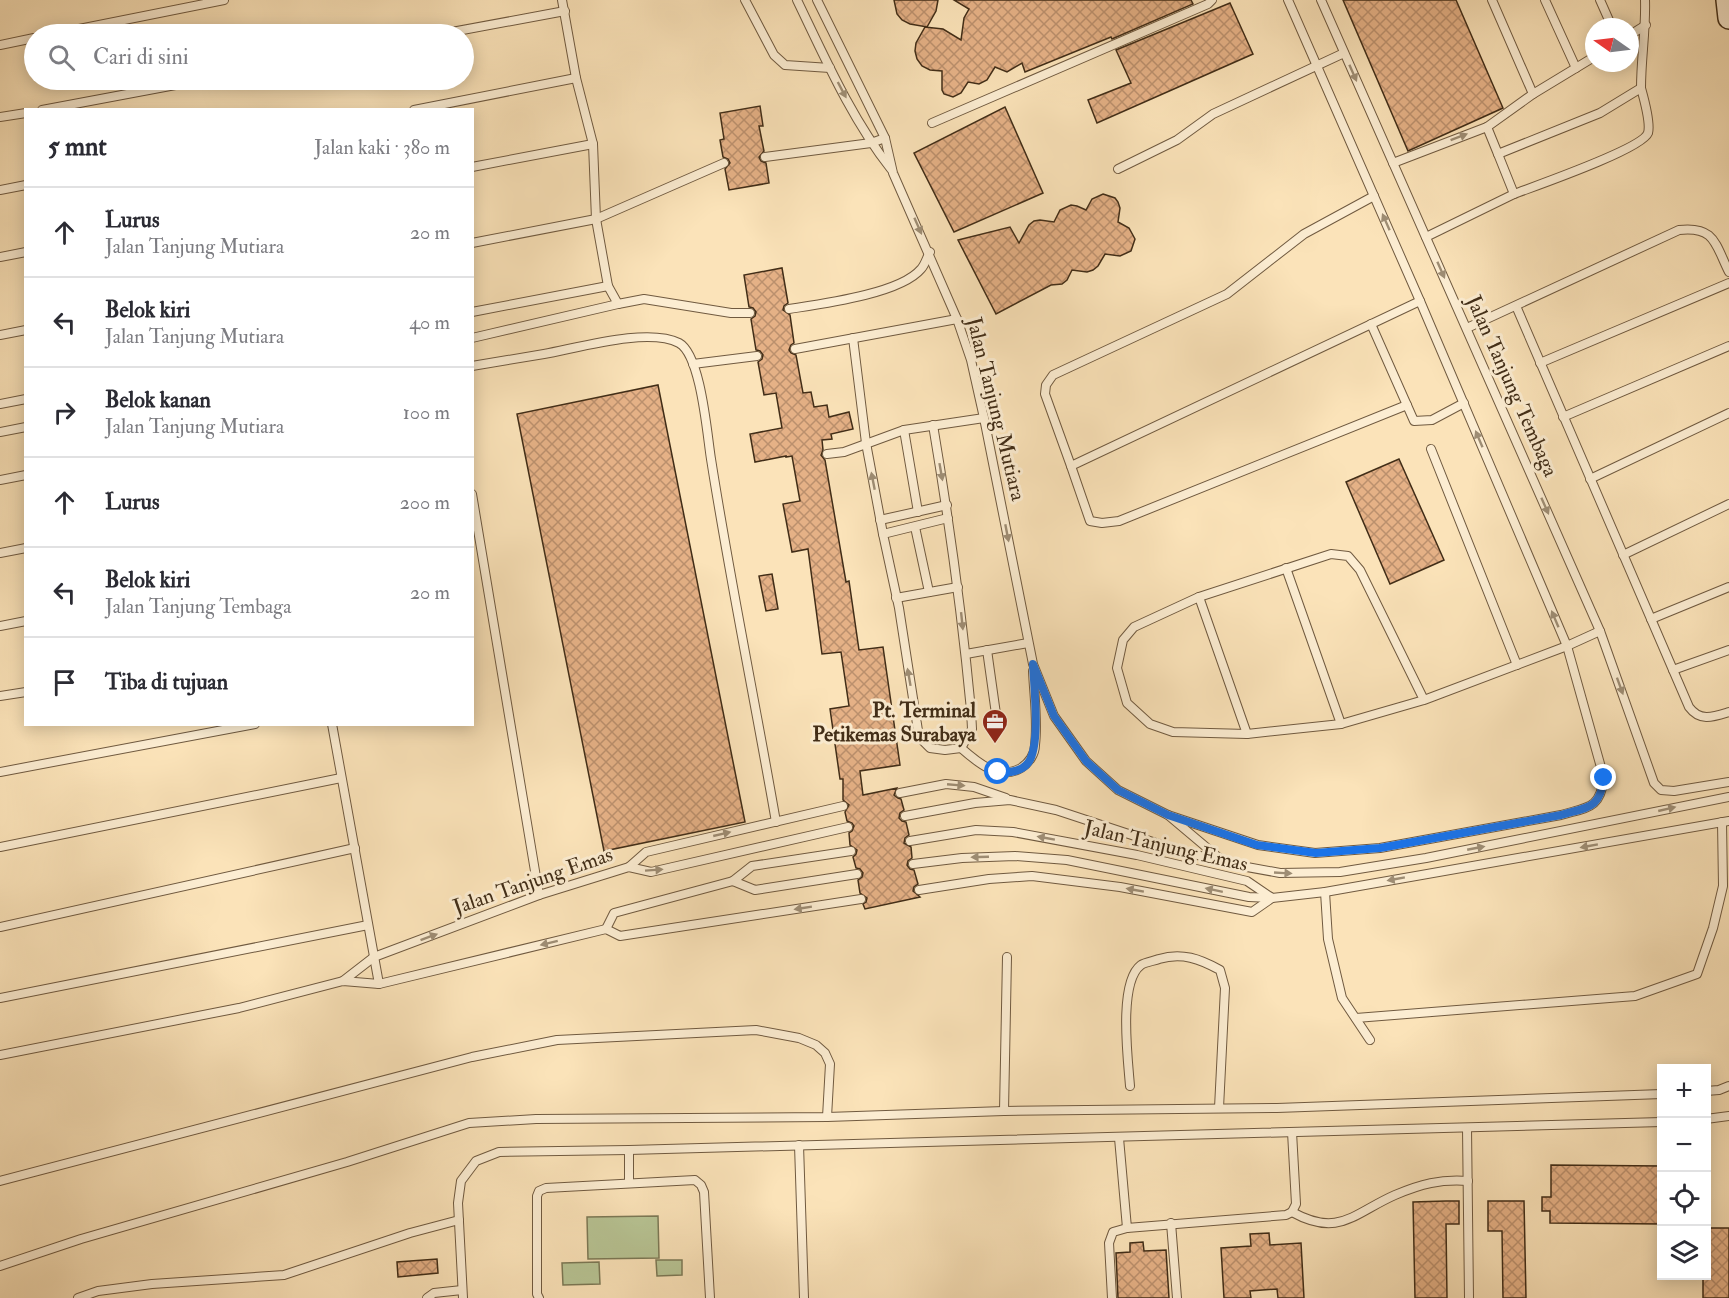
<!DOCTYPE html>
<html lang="id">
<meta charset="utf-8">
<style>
:root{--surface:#fff;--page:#f2f2f3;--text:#2b2b33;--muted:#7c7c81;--line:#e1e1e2}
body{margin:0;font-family:"IM FELL Double Pica",serif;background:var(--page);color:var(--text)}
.controls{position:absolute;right:18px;bottom:18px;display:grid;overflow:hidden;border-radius:0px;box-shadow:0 3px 15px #0003}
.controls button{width:54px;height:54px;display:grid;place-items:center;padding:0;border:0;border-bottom:2px solid var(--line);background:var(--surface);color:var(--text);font:30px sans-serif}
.compass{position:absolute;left:1585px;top:18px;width:54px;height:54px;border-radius:50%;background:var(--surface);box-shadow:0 3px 15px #0003;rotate:284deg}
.stop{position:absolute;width:18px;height:18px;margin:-14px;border:4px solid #1a73e8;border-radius:50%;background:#fff}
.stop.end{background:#1a73e8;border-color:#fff;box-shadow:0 2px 6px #0008}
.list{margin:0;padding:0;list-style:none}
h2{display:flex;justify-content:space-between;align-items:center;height:78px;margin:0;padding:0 24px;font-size:26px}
h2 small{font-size:20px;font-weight:400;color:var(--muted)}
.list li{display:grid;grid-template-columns:39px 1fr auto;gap:18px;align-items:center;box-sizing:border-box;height:90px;padding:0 24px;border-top:2px solid var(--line)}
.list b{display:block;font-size:22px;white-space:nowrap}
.list p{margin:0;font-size:20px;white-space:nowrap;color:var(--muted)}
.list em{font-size:20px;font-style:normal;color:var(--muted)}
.icon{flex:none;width:33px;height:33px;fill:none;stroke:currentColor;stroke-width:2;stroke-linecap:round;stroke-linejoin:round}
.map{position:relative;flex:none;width:1729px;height:1298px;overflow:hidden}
.search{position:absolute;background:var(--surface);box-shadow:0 3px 15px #0003;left:24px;top:24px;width:450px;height:66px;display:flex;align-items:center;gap:15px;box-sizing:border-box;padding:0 21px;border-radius:33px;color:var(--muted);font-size:22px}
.panel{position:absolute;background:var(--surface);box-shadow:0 3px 15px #0003;left:24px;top:108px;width:450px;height:618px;border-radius:0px}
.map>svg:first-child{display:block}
</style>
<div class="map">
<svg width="1729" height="1298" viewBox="0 0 1729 1298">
<defs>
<pattern id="building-cross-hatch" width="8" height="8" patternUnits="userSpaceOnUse" patternTransform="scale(1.5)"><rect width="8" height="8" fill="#e5b186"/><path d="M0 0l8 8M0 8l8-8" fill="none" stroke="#bb906d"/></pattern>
</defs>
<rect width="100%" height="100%" fill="#fbe3b9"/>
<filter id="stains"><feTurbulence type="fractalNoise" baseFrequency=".00333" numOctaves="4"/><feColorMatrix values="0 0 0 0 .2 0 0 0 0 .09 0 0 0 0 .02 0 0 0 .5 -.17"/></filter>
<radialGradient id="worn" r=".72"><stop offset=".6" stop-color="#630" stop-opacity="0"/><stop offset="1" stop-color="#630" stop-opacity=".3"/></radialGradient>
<g fill="#b8c595" stroke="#7c7956" stroke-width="1.5">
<polygon points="658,1216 659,1258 588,1259 587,1217"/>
<polygon points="656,1260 682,1260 682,1275 657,1276"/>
<polygon points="599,1262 600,1284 563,1285 562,1263"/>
</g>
<g fill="url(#building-cross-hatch)" stroke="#412d17" stroke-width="1.5">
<polygon points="894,0 938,0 936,11 927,27 910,24 902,20 897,14"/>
<polygon points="954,0 1191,0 1193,4 1112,39 1111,37 1025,72 1022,63 1007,72 995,67 987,80 979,84 968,82 961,93 953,97 944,94 942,90 942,71 930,70 922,66 917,59 915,51 916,43 925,27 943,29 961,40 964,18 969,9"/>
<polygon points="1343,0 1456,0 1503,108 1408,151"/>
<polygon points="1230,3 1253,54 1097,123 1088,100 1131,83 1116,50"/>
<polygon points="760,106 763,126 759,126 764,151 759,157 761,161 766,163 769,183 729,190 725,169 730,163 728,159 723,157 720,140 724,139 720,113"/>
<polygon points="1005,107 1043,193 954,232 914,153"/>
<polygon points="1103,194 1115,198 1118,202 1120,208 1118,222 1129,228 1135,239 1131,251 1120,256 1105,254 1098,266 1093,270 1087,272 1072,270 1067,280 1062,284 1051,285 996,314 958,240 1010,227 1019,243 1029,225 1034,221 1040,220 1054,222 1060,210 1071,205 1077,206 1086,210 1092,199"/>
<polygon points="782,268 788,303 784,306 783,310 790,315 794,343 791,345 789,350 791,353 796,355 803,393 811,392 814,407 827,405 829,417 849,412 853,429 831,434 832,439 822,440 823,450 821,455 825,460 846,582 849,581 859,650 883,647 900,765 860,771 863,795 897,788 894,795 898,798 901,799 904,810 900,813 899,818 902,821 906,822 909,835 905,838 904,843 911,847 912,858 908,861 907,865 910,869 914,870 918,884 914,887 913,891 919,896 920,897 865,909 863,904 866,902 867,898 860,893 858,880 862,877 863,873 860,869 856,868 853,857 856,854 857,850 850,845 849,833 852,831 854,826 852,823 847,821 845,812 849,805 843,800 843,779 840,779 830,709 849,706 841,652 822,654 808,549 792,552 783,504 800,501 792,456 786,457 786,456 755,462 750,434 782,428 776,393 764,395 758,362 762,359 763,355 760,351 756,350 751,319 755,316 756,312 753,308 749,307 744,275"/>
<polygon points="658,385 745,822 604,851 517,414"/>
<polygon points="1399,459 1444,560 1390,584 1346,482"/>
<polygon points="772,574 778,609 766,611 759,576"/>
<polygon points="1551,1165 1662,1166 1662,1224 1550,1223 1550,1211 1542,1211 1542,1197 1551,1197"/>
<polygon points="1446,1201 1459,1201 1459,1224 1446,1224 1447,1298 1415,1298 1413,1202"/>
<polygon points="1488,1201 1524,1201 1526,1298 1503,1298 1502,1231 1488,1231"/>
<polygon points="1707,1228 1729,1228 1729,1298 1703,1298 1703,1275 1707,1275"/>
<polygon points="1269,1233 1270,1245 1301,1243 1304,1298 1278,1298 1277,1289 1250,1291 1251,1298 1224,1298 1221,1248 1251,1246 1250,1234"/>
<polygon points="1143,1242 1144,1251 1166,1250 1169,1298 1118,1298 1116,1253 1130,1252 1130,1243"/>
<polygon points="437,1259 438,1273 398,1277 397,1262"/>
</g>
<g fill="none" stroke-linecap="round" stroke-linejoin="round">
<defs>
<g id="service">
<polyline points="745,0 774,55 785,65 830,68"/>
<path d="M797,0C825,58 851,118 891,169"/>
<polyline points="817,0 885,138 893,173 957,319 971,360 984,418 1033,664 1054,716 1086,761 1118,790 1168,815 1225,863"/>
<polyline points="1321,0 1600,631 1654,783 1661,790 1674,791 1729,782"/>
<polyline points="1492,0 1533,94"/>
<polyline points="1545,0 1576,68"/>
<polyline points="1600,0 1612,27"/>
<polyline points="54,34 224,0"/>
<polyline points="441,34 565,11"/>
<polyline points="1630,35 1646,25"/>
<polyline points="0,45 34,38"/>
<polyline points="42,110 202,80"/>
<polyline points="414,110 576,78"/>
<polyline points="0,117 26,113"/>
<polyline points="932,123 1208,4 1212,0"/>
<path d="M1487,127L1498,154L1600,113L1641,88C1641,58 1646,30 1645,0"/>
<path d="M1498,154L1514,194C1535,186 1642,149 1648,133C1651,123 1644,99 1641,88"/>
<polyline points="765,157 871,143 885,138"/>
<polyline points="1393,163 1487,127 1533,94 1594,57"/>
<polyline points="472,167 593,144"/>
<polyline points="1118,169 1177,140 1213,114 1344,53"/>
<polyline points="0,190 26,185"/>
<polyline points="1426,237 1514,194"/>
<polyline points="472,243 596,219 724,163"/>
<polyline points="0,257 26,252"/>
<polyline points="618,304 644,299 731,313 750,313"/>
<path d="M1516,306L1689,707C1700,722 1713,717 1729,712"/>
<path d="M789,309C821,304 900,294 921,269C925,265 927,257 930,252"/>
<polyline points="472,312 608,286"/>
<polyline points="1371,324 1414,421 1432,420 1464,403"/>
<path d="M1467,328L1679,230C1715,226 1715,244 1729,272"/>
<polyline points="0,335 26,330"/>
<polyline points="472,338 618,304 608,286 596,219 593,144 576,78 562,0"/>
<polyline points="853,338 866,443 883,534"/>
<polyline points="795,349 957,319"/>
<polyline points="1540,363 1729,283"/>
<polyline points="693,364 757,356"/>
<path d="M472,366C496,362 520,358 544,354C578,348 648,327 679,343C701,355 707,434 711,459C730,580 755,701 776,822"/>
<polyline points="0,404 26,399"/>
<polyline points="1407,405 1119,521 1102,523 1090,521 1071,466 1420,301"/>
<polyline points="1563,417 1729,346"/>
<path d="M933,425C949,520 962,614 971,710L972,729L961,748L945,750L930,748L919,737L899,608L883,534L948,518"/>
<polyline points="904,430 918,512"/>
<polyline points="0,432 26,427"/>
<polyline points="1431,449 1517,665"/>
<polyline points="827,454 844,452 904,430 984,418"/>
<polyline points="1071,466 1045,394 1046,385 1053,375 1227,294 1304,234 1374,196"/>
<polyline points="1590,479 1729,413"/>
<polyline points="0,480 26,475"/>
<polyline points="472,494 539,895"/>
<polyline points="880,520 947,505"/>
<polyline points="915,527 929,592"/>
<polyline points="0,553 26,548"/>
<polyline points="1623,555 1729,504"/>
<polyline points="1286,568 1341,724"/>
<polyline points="1199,597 1247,734"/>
<polyline points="896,598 958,587"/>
<polyline points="1651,619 1729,587"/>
<polyline points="0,626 26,621"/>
<polyline points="987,650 997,721"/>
<polyline points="966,654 1028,643"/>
<polyline points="1673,670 1729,650"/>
<polyline points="0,696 26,692"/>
<polyline points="1424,700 1360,570 1348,556 1331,554 1199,597 1134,627 1123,640 1117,668 1127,703 1150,724 1173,732 1247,734 1341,724 1424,700 1567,646 1600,631"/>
<polyline points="332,724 379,984"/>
<path d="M961,748C978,763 999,781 1021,768C1029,763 1035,754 1035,745C1038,721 1034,695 1033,671"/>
<polyline points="0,772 255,724"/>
<polyline points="900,793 946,784 974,787 1006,798"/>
<path d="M1168,815L1258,845L1315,853L1380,848L1561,815C1588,807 1600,809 1604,778L1567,646L1420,301L1288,0"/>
<polyline points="905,816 975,803 1010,800 1056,810 1159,844 1225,863 1280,873 1340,872 1426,858 1729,797"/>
<polyline points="910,841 976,830 1013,832 1137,855 1247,881 1272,898 1325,892 1729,821"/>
<polyline points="0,847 341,778"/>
<polyline points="913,864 962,858 1015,856 1067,860 1249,897 1270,898"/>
<polyline points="629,867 646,852 843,806"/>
<polyline points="733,881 752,866 851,851"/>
<polyline points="919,890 989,879 1032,876 1120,887 1252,912 1272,898"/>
<polyline points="1325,892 1328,939 1342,998 1370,1040"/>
<polyline points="0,927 355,848"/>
<polyline points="606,929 614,913 733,881 755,890 857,874"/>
<polyline points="343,981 374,957 539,895 629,867 651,872 848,827"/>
<polyline points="0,998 368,925"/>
<polyline points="1356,1018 1635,996 1697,974 1713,928 1723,886 1722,822"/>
<polyline points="0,1055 239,1008 343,981 379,984 606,929 620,936 861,899"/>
<path d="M1130,1086C1128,1060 1118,982 1141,965C1145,962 1154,961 1159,959C1182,952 1200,959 1220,970L1225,988L1219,1108"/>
<polyline points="1706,1091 1719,1090 1729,1086"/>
<polyline points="1004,1111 1007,957"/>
<polyline points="1706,1119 1729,1116"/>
<polyline points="1467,1128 1469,1298"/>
<polyline points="1119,1138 1127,1228 1286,1215 1292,1212 1296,1204 1292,1132"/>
<polyline points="799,1145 804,1298"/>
<polyline points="629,1150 629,1182"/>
<polyline points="0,1181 472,1057 557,1040 756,1030 799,1038 816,1045 825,1053 830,1064 827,1117"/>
<path d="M1292,1212C1339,1238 1354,1213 1395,1195C1421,1184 1440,1179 1468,1181"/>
<polyline points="1171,1223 1177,1298"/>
<polyline points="0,1266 81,1239 347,1162 469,1123 536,1119 827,1117 1004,1111 1277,1108 1662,1094"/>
<polyline points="78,1298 98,1291 152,1284 284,1275 410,1233 459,1220"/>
<polyline points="427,1298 434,1293 462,1290"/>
<polyline points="463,1298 458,1203 461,1181 476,1161 499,1152 629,1150 1662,1122"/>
<polyline points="539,1298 537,1294 537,1196 539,1191 546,1188 695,1180 701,1185 704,1192 710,1298"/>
<polyline points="1112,1298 1109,1243 1113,1232 1127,1228"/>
</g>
<polyline id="secondary" points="1727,0 1729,18"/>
</defs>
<use href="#service" stroke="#705a40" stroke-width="10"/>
<use href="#secondary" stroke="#412d17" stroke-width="24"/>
<use href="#service" stroke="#fcedd2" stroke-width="8"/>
<use href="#secondary" stroke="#fcedd2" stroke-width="21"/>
</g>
<defs><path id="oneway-solid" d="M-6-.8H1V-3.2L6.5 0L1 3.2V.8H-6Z" transform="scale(1.5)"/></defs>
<g fill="#9e8d74">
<use href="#oneway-solid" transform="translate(1353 73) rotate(66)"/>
<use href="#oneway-solid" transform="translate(842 90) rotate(62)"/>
<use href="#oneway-solid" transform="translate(1459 137) rotate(-21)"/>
<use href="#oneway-solid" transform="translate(1386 222) rotate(-114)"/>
<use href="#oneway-solid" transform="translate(918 226) rotate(66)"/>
<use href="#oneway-solid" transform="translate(1441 270) rotate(66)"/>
<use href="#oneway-solid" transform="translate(1479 439) rotate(-113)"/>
<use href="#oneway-solid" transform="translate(941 472) rotate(80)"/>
<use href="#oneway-solid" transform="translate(873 481) rotate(-101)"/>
<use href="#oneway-solid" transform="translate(1545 506) rotate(66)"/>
<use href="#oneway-solid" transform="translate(1007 533) rotate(79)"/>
<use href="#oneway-solid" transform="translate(1555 619) rotate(-113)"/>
<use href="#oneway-solid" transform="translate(962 621) rotate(84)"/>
<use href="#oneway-solid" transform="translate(909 677) rotate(-100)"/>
<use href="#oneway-solid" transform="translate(1620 686) rotate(70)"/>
<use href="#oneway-solid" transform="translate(956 785) rotate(5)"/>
<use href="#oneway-solid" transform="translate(1667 809) rotate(-13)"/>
<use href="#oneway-solid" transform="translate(722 834) rotate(-13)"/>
<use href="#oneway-solid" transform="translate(1046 838) rotate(-170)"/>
<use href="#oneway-solid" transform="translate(1589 846) rotate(170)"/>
<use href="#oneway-solid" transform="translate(1476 848) rotate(-11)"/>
<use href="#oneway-solid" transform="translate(980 857) rotate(178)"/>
<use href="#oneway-solid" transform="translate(654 870) rotate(-4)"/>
<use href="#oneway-solid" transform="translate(1283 873) rotate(3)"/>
<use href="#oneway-solid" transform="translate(1396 879) rotate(170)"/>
<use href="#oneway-solid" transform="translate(1135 890) rotate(-170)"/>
<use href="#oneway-solid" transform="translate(1214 890) rotate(-168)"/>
<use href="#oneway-solid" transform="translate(803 908) rotate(171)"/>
<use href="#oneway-solid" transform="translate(429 937) rotate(-20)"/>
<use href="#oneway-solid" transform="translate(549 943) rotate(166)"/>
</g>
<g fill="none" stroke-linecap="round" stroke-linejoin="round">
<path stroke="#1a73e8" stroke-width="8" d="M998,772C1009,773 1021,772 1028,763C1041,746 1034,686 1033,664L1054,716L1086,761L1118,790L1168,815L1257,845L1316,853L1380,848L1561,815C1588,807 1600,809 1604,778"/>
</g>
<defs>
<symbol id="office-pin" viewBox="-11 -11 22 30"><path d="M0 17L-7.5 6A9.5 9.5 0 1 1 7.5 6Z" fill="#8f2418" stroke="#fcedd2"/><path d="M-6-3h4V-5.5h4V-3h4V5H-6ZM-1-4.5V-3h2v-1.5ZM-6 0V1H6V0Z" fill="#fff"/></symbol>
</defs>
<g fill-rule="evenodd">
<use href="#office-pin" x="980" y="707" width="30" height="40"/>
</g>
<g text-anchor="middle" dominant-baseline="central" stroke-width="6" stroke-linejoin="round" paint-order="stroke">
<g font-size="21" fill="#412d17" stroke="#fcedd2">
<text transform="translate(1512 386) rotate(66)">Jalan Tanjung Tembaga</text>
<text transform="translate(996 409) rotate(76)">Jalan Tanjung Mutiara</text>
<text transform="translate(1166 846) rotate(13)">Jalan Tanjung Emas</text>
<text transform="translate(533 881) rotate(-19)">Jalan Tanjung Emas</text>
</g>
<g font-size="21" font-weight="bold" fill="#412d17" stroke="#fcedd2" text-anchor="end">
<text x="976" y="710">Pt. Terminal<tspan x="976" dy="24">Petikemas Surabaya</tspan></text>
</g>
</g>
<rect width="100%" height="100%" filter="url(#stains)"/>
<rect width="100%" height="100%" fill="url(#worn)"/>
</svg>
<div class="controls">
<button>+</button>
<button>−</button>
<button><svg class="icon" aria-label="locate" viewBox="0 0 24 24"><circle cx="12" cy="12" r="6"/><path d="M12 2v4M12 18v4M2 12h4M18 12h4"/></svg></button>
<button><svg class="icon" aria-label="layers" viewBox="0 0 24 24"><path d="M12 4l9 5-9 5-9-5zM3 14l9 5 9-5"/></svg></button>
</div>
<svg class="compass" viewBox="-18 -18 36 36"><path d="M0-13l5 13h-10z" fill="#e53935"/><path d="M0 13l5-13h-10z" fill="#7c7c81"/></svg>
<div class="stop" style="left:998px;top:772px"></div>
<div class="stop end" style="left:1604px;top:778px"></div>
<div class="search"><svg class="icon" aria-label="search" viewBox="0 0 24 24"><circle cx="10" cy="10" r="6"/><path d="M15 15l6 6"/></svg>Cari di sini</div>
<section class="panel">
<h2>5 mnt<small>Jalan kaki · 380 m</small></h2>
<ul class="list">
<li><svg class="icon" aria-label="ahead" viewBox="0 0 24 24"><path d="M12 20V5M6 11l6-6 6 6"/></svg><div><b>Lurus</b><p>Jalan Tanjung Mutiara</p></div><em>20 m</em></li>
<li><svg class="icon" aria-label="left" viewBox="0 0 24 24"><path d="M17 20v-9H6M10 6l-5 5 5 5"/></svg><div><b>Belok kiri</b><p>Jalan Tanjung Mutiara</p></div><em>40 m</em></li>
<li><svg class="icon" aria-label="right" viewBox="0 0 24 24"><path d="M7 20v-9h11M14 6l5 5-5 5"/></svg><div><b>Belok kanan</b><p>Jalan Tanjung Mutiara</p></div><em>100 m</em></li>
<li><svg class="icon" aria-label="ahead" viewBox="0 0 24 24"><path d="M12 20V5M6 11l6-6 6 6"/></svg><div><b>Lurus</b></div><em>200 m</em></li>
<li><svg class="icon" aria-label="left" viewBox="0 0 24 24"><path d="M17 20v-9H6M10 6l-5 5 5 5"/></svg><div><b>Belok kiri</b><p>Jalan Tanjung Tembaga</p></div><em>20 m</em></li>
<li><svg class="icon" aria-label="arrive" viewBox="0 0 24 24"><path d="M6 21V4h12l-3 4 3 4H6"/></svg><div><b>Tiba di tujuan</b></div></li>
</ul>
</section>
</div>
